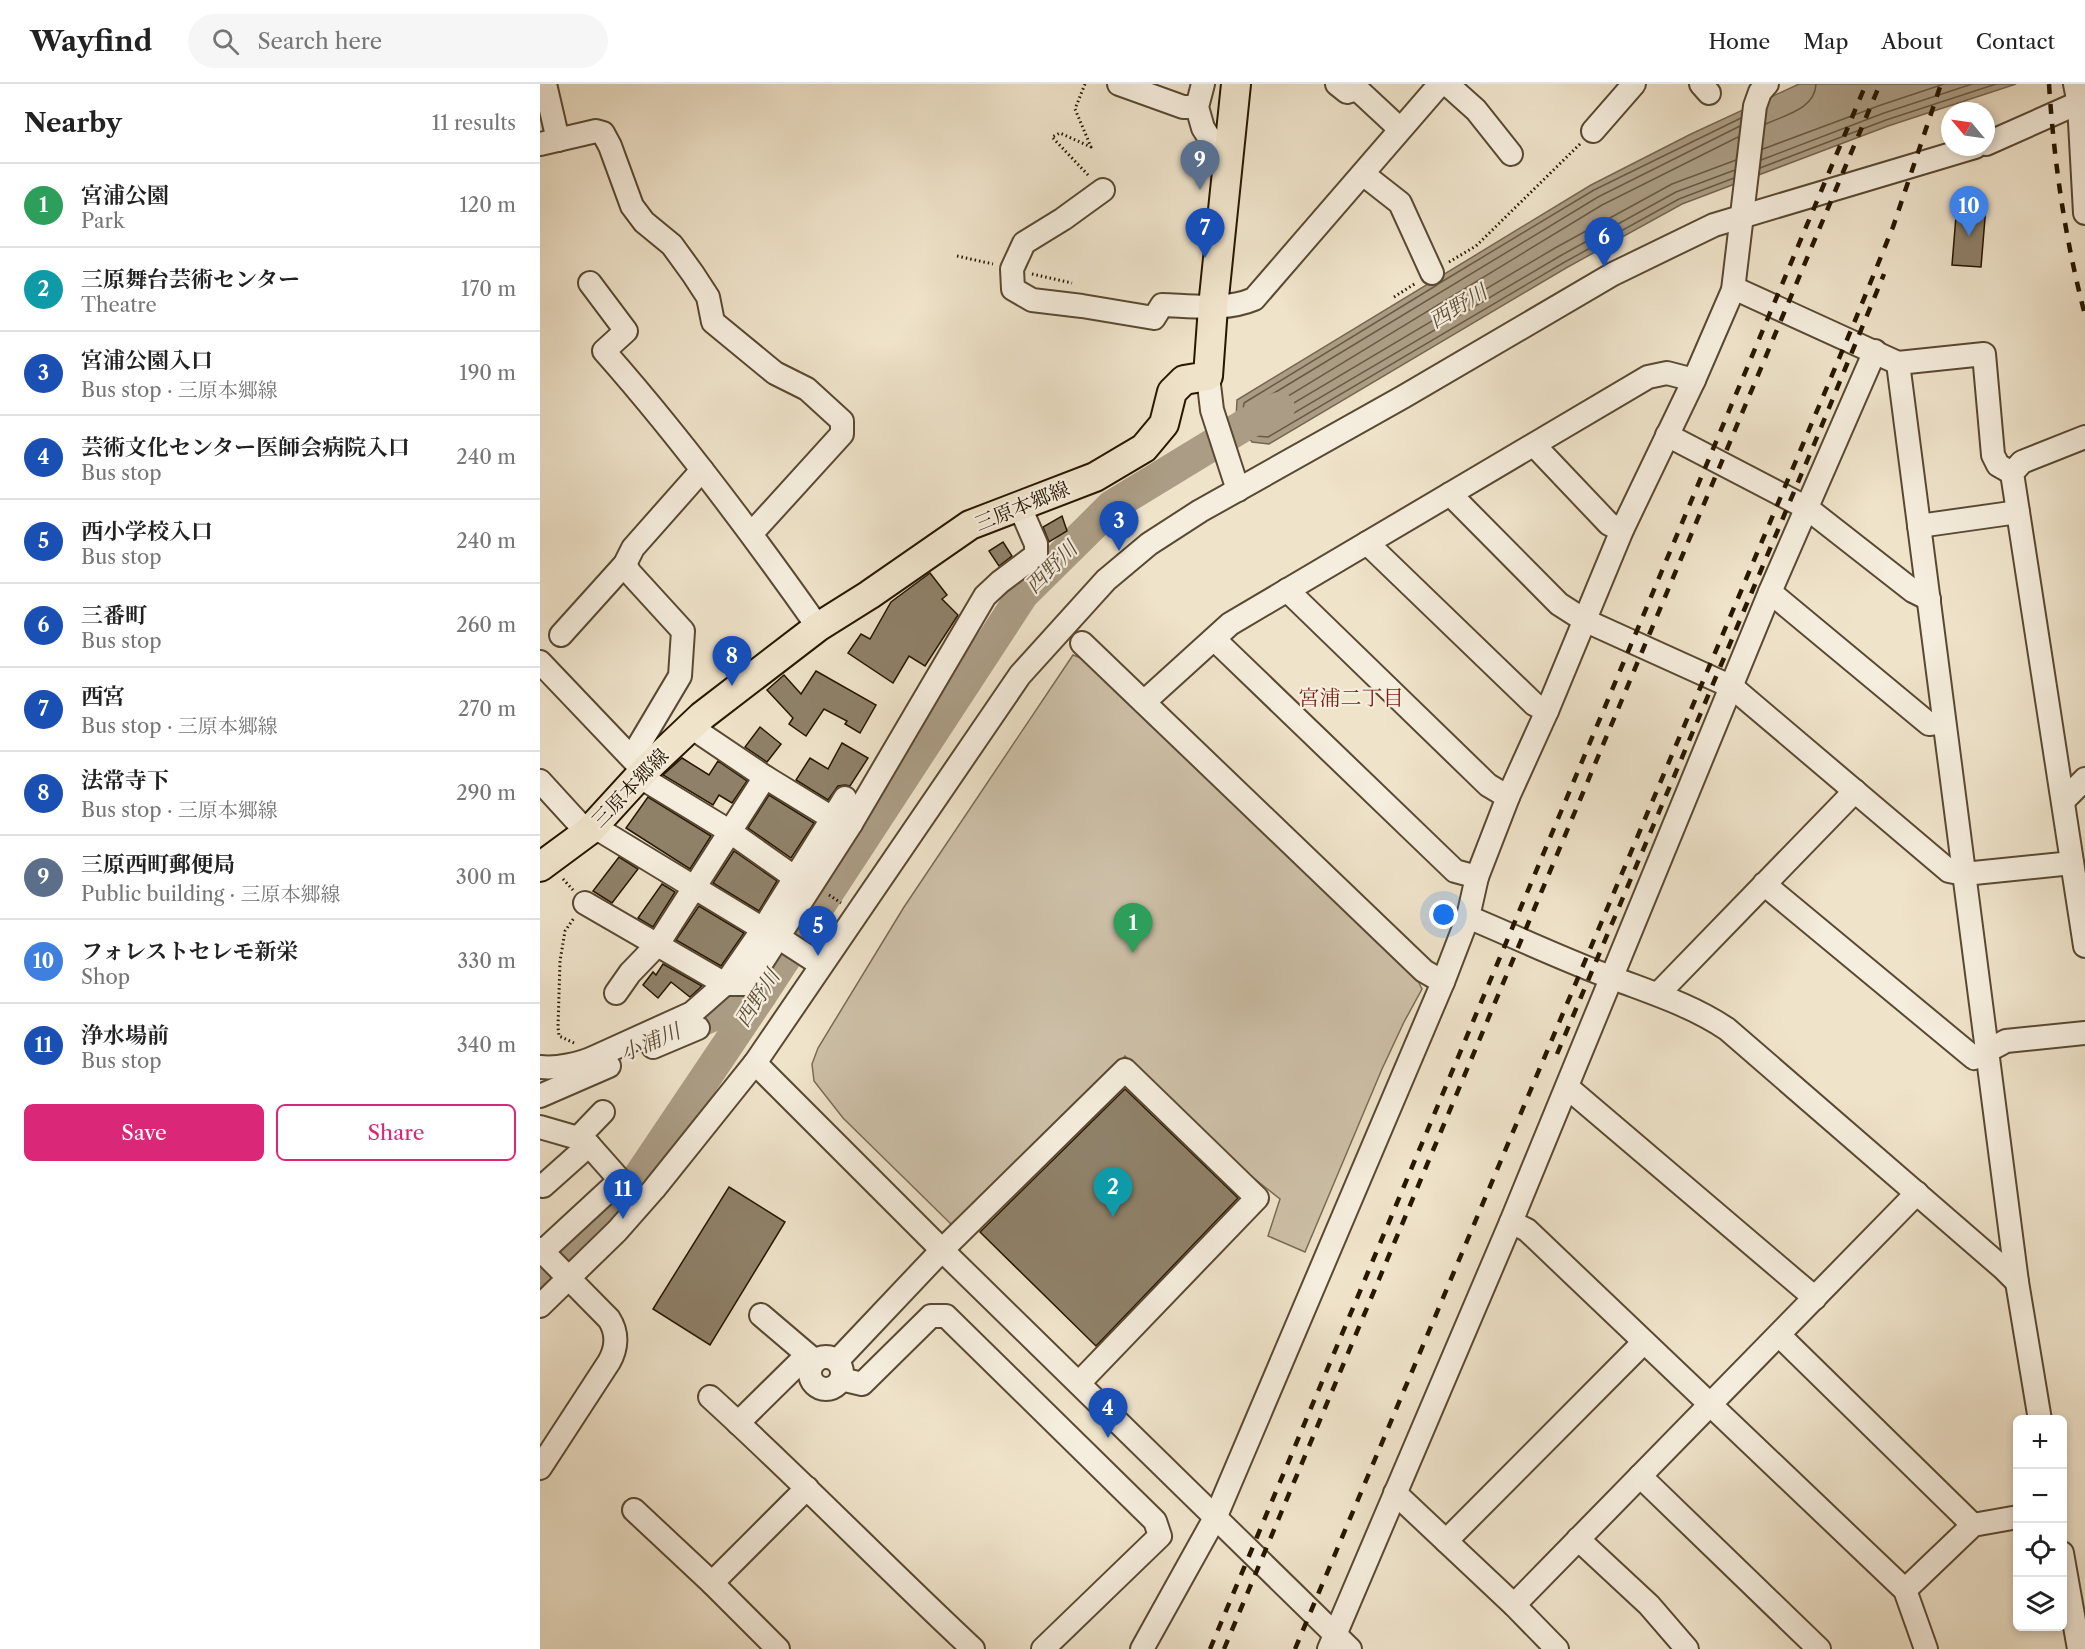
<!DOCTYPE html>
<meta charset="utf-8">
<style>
:root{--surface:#fff;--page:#f6f6f6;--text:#222;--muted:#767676;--line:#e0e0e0;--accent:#db2777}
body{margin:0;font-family:"Libre Caslon Text","Noto Serif JP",serif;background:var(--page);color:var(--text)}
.controls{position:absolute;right:18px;bottom:18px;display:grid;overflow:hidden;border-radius:9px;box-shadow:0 3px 9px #0003}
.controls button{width:54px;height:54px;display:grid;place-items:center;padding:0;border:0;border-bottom:2px solid var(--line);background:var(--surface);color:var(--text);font:30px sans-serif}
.compass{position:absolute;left:1401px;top:18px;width:54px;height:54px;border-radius:50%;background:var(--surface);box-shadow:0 3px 9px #0003;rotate:299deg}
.you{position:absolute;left:904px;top:831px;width:21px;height:21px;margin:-15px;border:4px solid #fff;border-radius:50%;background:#1a73e8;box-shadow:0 0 0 9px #1a73e833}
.badge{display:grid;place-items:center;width:39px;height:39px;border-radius:50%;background:var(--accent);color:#fff;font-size:20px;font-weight:700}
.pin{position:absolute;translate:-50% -50px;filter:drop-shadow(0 2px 3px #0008)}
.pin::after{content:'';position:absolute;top:32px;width:21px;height:18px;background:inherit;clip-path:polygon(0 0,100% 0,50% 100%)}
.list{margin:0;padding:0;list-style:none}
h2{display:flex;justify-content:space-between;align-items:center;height:78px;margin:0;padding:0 24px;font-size:26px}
h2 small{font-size:20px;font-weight:400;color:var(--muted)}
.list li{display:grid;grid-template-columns:39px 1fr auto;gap:18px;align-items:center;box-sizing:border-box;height:84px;padding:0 24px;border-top:2px solid var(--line)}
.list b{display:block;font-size:22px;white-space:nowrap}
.list p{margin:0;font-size:20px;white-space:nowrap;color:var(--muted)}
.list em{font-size:20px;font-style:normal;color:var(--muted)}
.actions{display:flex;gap:12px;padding:18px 24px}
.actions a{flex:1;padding:14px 0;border:2px solid var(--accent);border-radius:9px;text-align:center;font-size:21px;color:var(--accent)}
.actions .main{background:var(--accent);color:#fff}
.icon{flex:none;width:33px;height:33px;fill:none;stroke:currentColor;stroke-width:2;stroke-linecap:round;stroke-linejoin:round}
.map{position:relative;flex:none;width:1545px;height:1565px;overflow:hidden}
header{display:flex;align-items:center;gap:36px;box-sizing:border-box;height:84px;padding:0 30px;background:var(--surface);border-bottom:2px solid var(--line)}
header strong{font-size:28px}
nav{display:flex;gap:33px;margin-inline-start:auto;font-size:21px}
.search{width:420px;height:54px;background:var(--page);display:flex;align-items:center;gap:15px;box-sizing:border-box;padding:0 21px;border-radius:33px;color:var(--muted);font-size:22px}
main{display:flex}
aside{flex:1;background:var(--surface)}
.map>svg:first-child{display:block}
</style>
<header>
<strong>Wayfind</strong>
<div class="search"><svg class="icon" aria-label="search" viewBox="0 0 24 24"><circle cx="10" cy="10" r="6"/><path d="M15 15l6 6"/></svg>Search here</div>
<nav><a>Home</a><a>Map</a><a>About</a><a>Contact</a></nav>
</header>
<main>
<aside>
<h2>Nearby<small>11 results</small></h2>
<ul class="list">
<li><span class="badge" style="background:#2e9e5b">1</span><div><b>宮浦公園</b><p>Park</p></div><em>120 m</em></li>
<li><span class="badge" style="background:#0f9aa8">2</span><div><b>三原舞台芸術センター</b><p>Theatre</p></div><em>170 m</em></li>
<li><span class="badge" style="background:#1a4fb4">3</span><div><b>宮浦公園入口</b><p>Bus stop · 三原本郷線</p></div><em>190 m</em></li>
<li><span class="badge" style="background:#1a4fb4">4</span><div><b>芸術文化センター医師会病院入口</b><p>Bus stop</p></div><em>240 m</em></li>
<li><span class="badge" style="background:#1a4fb4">5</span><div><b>西小学校入口</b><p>Bus stop</p></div><em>240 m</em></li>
<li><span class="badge" style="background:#1a4fb4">6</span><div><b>三番町</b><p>Bus stop</p></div><em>260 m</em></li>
<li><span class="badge" style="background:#1a4fb4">7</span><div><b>西宮</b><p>Bus stop · 三原本郷線</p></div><em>270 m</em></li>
<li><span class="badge" style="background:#1a4fb4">8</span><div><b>法常寺下</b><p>Bus stop · 三原本郷線</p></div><em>290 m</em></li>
<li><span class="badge" style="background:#5c6f8a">9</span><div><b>三原西町郵便局</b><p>Public building · 三原本郷線</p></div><em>300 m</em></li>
<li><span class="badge" style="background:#3f7fe0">10</span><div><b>フォレストセレモ新栄</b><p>Shop</p></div><em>330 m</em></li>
<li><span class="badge" style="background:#1a4fb4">11</span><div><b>浄水場前</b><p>Bus stop</p></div><em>340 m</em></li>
</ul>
<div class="actions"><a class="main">Save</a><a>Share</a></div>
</aside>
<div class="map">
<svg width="1545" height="1565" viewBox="0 0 1545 1565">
<rect width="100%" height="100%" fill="#efe3ca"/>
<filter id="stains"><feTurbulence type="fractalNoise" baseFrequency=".00333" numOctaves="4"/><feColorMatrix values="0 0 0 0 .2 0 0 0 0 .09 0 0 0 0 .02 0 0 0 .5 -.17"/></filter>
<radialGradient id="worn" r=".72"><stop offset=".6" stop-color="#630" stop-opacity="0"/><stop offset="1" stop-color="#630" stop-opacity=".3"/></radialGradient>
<polygon fill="#cdc0a8" stroke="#7a6b54" stroke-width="1.5" points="533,571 549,577 878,897 882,905 864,938 842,985 765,1168 728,1152 740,1115 711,1092 585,972 414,1143 303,1034 274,997 272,980 278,964 364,823"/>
<polygon fill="#ab9d85" stroke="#766750" stroke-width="1.5" points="1259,0 1476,0 1348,42 1142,120 1026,184 729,360 712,358 696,336 697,316 1051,101 1151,50"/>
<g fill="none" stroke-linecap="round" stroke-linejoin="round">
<g stroke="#695a42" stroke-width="1.5">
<path d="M1226,40C1245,31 1275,25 1276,0"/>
<polyline points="1223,65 1341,21 1404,0"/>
<polyline points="1196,76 1132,100 1015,164 727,335 724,335 721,331 722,328 1062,121 1198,53"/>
<polyline points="1221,76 1344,29 1432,0"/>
<polyline points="1220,84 1346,36 1456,0"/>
<polyline points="1195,86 1136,108 1020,172 727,345 719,345 710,332 711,323 1058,113 1200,42"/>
<polyline points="898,200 1054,106 1201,34"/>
<polyline points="897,201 704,319 702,335 715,352 728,353 1023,179 1139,115 1194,94"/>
</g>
<g stroke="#ab9d85" stroke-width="32">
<polyline points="125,952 221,911"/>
<polyline points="0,1203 32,1171 96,1097 221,911 483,510 572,422 708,339 739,324"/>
</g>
</g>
<g fill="#8f8169" stroke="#271600" stroke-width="1.5">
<polygon points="1417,120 1446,122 1441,183 1412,181"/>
<polygon points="522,432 527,447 509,458 503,443"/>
<polygon points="463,458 472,472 459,482 449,467"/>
<polygon points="390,489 407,511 402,515 418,531 385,582 369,572 353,599 308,569 321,550 330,555 351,518"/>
<polygon points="276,587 336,621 320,649 305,640 307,637 284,625 266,652 249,640 253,634 227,606 244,591 261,610"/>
<polygon points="220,643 241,660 227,678 205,663"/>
<polygon points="302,659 328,674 310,702 305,701 298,702 288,716 256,696 270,674 288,685"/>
<polygon points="142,674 169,691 178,677 207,697 192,719 179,711 173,721 123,691"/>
<polygon points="229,711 274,739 251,774 208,744"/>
<polygon points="108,713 171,752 150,785 86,744"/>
<polygon points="194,767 237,797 219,827 173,799"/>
<polygon points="79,773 98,785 72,819 53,807"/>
<polygon points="122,800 135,808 113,843 98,834"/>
<polygon points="159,822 204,849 181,882 136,856"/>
<polygon points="123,880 162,902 150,913 131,898 118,914 103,901 113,888 116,891"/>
<polygon points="585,1005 698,1114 556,1262 440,1148"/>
<polygon points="189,1103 245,1138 170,1261 113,1225"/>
</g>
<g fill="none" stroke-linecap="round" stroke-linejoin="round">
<defs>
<g id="minor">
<polyline points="5,0 18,56"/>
<polyline points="579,0 643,23 657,23"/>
<polyline points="663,0 657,23 663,44 674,61 689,66"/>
<polyline points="797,0 807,8 817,5 860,45"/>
<polyline points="907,0 936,26 971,70"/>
<polyline points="1161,0 1169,9"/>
<polyline points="1535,0 1539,20 1545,129"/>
<polyline points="1053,47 1094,0"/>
<polyline points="0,60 56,47 63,49 70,62 92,122 104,138 132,161 153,190 168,213 173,238 235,289 267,305 302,337 302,350 212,449"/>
<polyline points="1446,60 1545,16"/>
<polyline points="823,90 860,119 892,189"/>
<path d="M563,106L523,135L484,159L472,185L473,205L492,216L542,222L614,234L622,221C652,222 686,227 714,215L900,0"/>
<path d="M50,199L86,247L64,267C141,354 211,448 278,543"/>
<polyline points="1193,206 1196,205 1358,279 1477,1198 1500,1336"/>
<polyline points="1358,279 1444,270 1453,371 1458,381 1472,389"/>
<polyline points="668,292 672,326 698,406"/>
<polyline points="1127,351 1267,424 1373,507 1389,515"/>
<polyline points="1545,353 1482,378 1472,389 1545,862"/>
<polyline points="994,361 1069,440 1082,446"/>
<polyline points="910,410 1019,520 1044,536 1192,603 1409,787 1424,790 1532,779"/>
<polyline points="1379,442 1478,428"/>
<polyline points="827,459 994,620 1007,627"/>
<polyline points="85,480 90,489 143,547 140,592 99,661 98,668 107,697 189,747 254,793"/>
<polyline points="747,506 948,701 968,713"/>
<polyline points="1230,508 1389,640 1404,638"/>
<polyline points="21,551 85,480 93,464 162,386"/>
<polyline points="674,555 915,787 937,793"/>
<polyline points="542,559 884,887 903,898"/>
<polyline points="0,578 102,685"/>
<polyline points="604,618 690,540 1108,293 1127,289 1154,296"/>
<polyline points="151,643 225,693 292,734 311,740 445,512 460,498 496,471 496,460 479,421"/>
<polyline points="0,697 43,744 63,748 223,845"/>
<polyline points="1523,717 1545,695"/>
<polyline points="1224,800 1434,974 1466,957 1545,949"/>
<polyline points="45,819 185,900 208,900 311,740"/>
<path d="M928,833C976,853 1024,876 1073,894C1112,909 1151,921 1187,945L1464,1185L1477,1198"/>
<polyline points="238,853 272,875"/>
<polyline points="76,909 90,889 118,860 225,693"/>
<polyline points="1118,910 1315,707"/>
<polyline points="113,963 158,944"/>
<polyline points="215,979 402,1166 810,1565"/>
<path d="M0,983C17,985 40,980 55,973L152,929L185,900L223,845L305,714"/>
<polyline points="1027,1003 1275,1214"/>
<polyline points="0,1012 69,982"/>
<polyline points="0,1043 38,1054 49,1061 80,1096 0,1170"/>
<polyline points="38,1054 63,1028"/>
<polyline points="3,1102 49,1061"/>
<polyline points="971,1138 987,1146 1365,1506 1386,1565"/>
<path d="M0,1165L69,1235C78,1249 77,1264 69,1278L0,1384"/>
<polyline points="0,1222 77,1147 114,1105 215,979 480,591 566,496 609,460 660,427 863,313 1073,190 1174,141 1435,63"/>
<polyline points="221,1231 275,1277"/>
<polyline points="1239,1251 1433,1441"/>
<circle cx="286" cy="1289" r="16"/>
<polyline points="297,1277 402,1166 585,986 717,1114 539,1299"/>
<polyline points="301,1295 322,1300 391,1232 406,1232 615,1437 620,1452 503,1565"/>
<path d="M170,1313C260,1395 344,1482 433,1565"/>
<polyline points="198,1339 267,1271"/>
<polyline points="1100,1392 1279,1565"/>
<polyline points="855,1409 974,1521 1017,1565"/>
<polyline points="94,1426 172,1499 238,1565"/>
<polyline points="1038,1455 1109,1521 1147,1565"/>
<polyline points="906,1457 1104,1258"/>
<polyline points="1522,1469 1539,1565"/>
<polyline points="172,1499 267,1404"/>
<polyline points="1365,1506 1433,1441 1478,1433"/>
<polyline points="974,1521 1377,1109"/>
<polyline points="602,1565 676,1432 903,898 928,833 937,793 968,713 1007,627 1082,446 1154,296 1193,206 1215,22 1220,8 1227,0"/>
<polyline points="789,1565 971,1138 1230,508 1335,267"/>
</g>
<polyline id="major" points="0,783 50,746 104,687 162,632 278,543 329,511 430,441 555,393 604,364 624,340 632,308 644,296 668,292 673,223 696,0"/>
</defs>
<use href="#minor" stroke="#594932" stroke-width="26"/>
<use href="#major" stroke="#271600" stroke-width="32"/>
<g stroke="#271600" stroke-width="3" stroke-dasharray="1.5 3" stroke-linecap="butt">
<polyline points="545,0 535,25 551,63 520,49 512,53 549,92"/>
<polyline points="417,172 453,180"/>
<polyline points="909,178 936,162 1040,60"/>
<polyline points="492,190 532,199"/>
<polyline points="854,213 876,199"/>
<polyline points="23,795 33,806"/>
<polyline points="289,811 301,819"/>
<polyline points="34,959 19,952 18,943 20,877 25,847 34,834"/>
</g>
<use href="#minor" stroke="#f5eddd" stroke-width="22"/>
<use href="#major" stroke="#efe3ca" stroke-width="28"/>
<g stroke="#271600" stroke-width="4.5" stroke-dasharray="10 10" stroke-linecap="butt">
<path d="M1509,0C1514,78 1525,155 1545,231"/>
<polyline points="1017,970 1275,358 1344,190"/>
<polyline points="670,1565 1326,0"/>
<polyline points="684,1565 1340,0"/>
<polyline points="755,1565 1314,239 1353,143 1401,0"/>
</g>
</g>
<g text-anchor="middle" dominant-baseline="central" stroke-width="4.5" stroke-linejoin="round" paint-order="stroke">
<g font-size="20" fill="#271600" stroke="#f5eddd">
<text transform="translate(482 422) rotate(-22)">三原本郷線</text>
<text transform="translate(90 704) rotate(-46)">三原本郷線</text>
</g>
<g font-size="21" font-style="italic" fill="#5c4c35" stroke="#f5eddd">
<text transform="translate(918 222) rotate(-31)">西野川</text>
<text transform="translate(511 483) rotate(-45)">西野川</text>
<text transform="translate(217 914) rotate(-57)">西野川</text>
<text transform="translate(110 958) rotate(-23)">小浦川</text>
</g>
<g font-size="21" fill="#7a1f14" stroke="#f5eddd">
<text x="811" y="613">宮浦二丁目</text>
</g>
</g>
<rect width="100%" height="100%" filter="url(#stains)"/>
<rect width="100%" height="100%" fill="url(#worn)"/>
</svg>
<div class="controls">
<button>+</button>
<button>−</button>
<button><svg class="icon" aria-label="locate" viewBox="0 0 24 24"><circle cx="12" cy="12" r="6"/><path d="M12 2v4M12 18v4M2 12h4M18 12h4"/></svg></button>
<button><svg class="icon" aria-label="layers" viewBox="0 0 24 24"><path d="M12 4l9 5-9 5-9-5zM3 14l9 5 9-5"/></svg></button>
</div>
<svg class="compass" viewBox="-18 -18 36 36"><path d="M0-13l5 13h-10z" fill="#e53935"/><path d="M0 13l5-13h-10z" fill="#767676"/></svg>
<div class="you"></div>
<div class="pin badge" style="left:593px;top:869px;background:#2e9e5b">1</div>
<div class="pin badge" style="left:573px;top:1133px;background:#0f9aa8">2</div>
<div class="pin badge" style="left:579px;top:467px;background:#1a4fb4">3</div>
<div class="pin badge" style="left:568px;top:1354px;background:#1a4fb4">4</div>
<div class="pin badge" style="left:278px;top:872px;background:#1a4fb4">5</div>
<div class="pin badge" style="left:1064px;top:183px;background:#1a4fb4">6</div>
<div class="pin badge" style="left:665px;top:174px;background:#1a4fb4">7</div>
<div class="pin badge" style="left:192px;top:602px;background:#1a4fb4">8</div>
<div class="pin badge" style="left:660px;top:106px;background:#5c6f8a">9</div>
<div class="pin badge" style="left:1429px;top:152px;background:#3f7fe0">10</div>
<div class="pin badge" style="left:83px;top:1135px;background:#1a4fb4">11</div>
</div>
</main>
